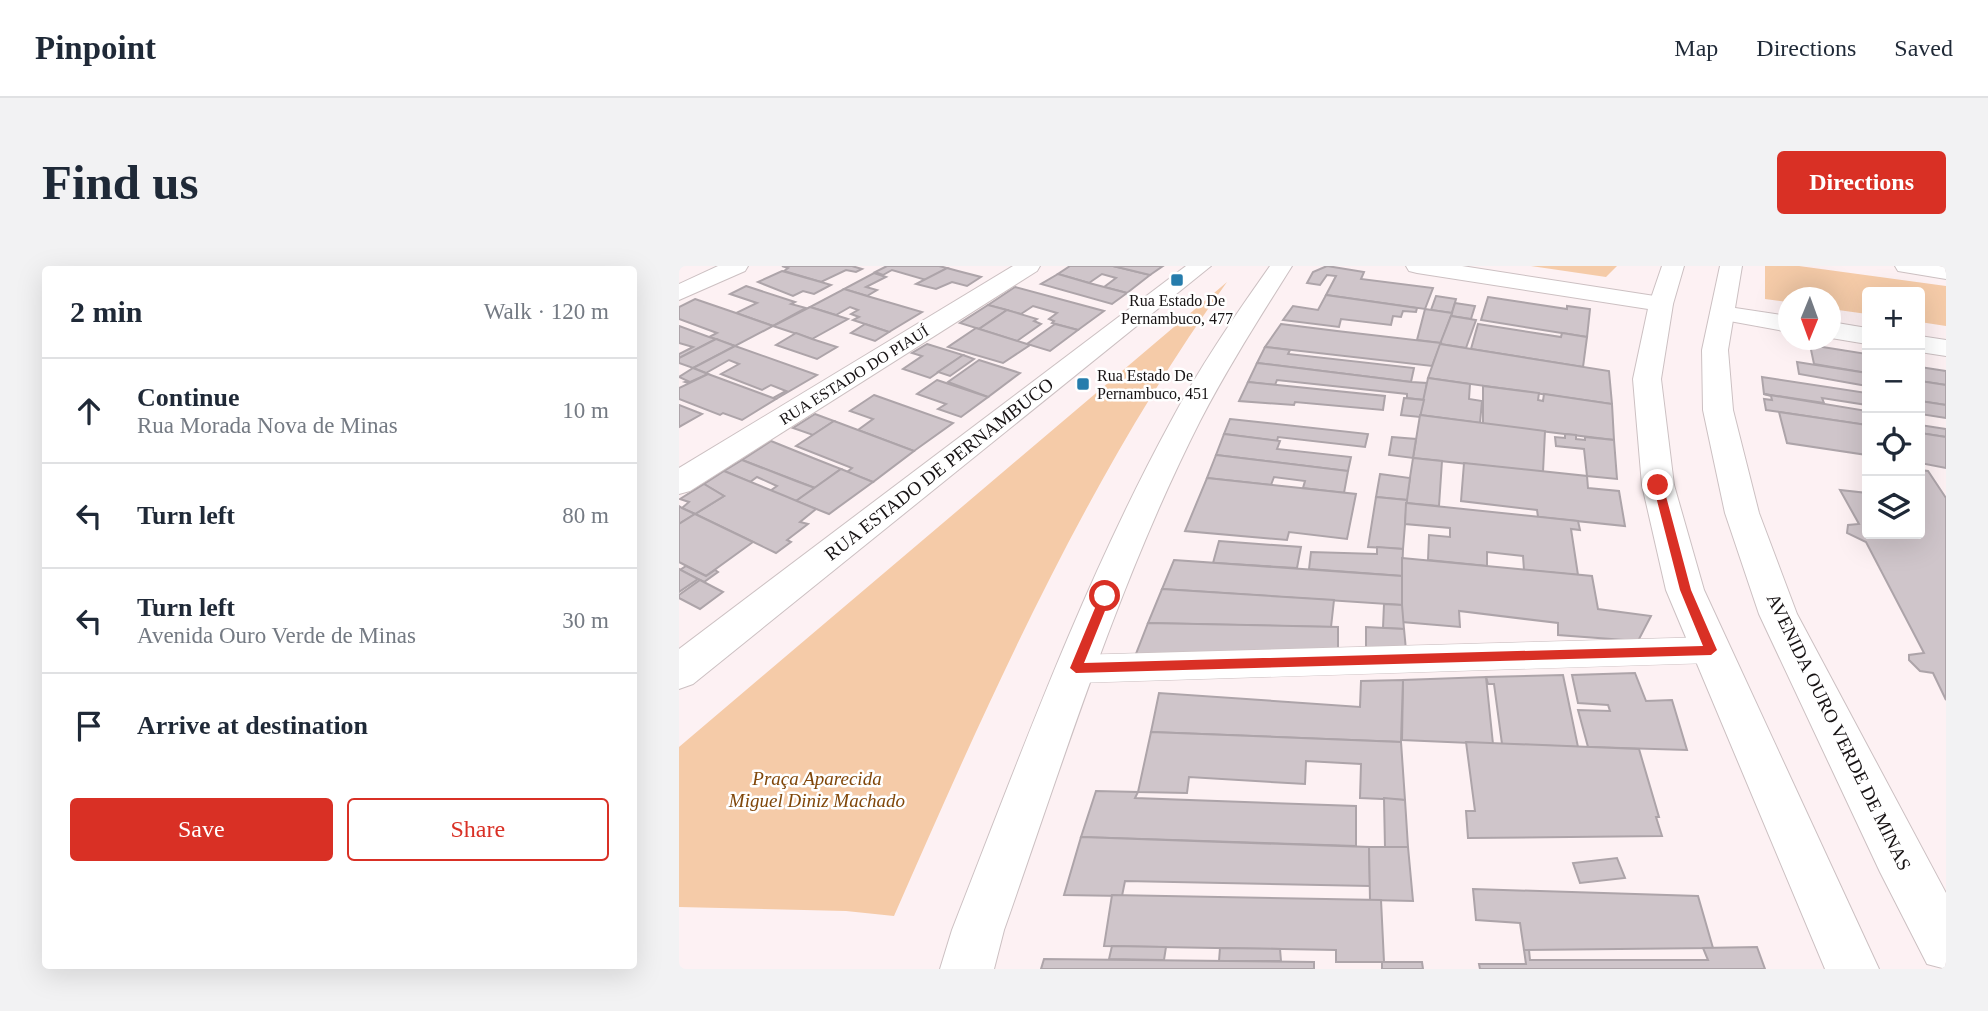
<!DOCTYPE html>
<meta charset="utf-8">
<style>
:root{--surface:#fff;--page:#f2f2f3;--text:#1f2937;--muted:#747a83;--line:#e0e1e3;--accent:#d93025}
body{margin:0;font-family:Georgia,serif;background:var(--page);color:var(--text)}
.controls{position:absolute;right:21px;top:21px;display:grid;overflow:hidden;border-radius:7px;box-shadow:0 7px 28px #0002}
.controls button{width:63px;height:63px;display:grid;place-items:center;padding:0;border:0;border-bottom:2px solid var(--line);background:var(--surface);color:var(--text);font:35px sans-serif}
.compass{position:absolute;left:1099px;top:21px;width:63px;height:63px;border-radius:50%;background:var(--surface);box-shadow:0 7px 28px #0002;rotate:181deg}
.stop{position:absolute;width:21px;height:21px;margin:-16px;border:5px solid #d93025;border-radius:50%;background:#fff}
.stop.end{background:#d93025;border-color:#fff;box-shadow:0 2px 7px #0008}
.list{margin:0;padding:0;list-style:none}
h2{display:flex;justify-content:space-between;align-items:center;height:91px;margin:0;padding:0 28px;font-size:30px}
h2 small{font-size:23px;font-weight:400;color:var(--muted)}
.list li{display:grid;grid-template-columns:46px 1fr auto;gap:21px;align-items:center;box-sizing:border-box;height:105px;padding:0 28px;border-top:2px solid var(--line)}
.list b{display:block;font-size:26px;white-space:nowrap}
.list p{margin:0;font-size:23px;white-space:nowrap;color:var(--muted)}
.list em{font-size:23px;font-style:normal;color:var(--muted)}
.actions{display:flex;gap:14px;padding:21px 28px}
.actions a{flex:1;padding:16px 0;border:2px solid var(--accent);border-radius:7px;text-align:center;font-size:24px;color:var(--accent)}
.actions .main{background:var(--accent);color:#fff}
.icon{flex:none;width:38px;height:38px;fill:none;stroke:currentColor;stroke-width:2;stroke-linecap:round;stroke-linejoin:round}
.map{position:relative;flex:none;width:1267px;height:703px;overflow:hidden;border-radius:7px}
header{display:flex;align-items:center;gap:42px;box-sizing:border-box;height:98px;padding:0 35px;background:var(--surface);border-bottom:2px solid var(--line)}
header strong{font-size:33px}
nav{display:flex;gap:38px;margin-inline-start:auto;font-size:24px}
.intro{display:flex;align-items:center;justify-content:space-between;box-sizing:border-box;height:168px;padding:0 42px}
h1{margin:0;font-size:49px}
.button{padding:18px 32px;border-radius:7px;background:var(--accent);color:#fff;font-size:24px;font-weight:700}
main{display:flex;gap:42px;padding:0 42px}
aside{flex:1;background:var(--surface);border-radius:7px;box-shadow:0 7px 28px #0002}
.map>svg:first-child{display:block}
</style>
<header>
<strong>Pinpoint</strong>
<nav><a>Map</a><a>Directions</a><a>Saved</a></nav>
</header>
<div class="intro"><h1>Find us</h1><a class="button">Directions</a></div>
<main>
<aside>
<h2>2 min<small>Walk · 120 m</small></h2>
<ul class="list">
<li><svg class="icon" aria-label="ahead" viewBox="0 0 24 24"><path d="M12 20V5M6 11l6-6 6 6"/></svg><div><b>Continue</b><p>Rua Morada Nova de Minas</p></div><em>10 m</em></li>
<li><svg class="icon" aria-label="left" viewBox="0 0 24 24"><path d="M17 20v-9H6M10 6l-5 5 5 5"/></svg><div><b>Turn left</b></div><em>80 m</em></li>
<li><svg class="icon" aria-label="left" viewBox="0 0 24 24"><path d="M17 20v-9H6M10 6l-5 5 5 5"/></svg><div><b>Turn left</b><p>Avenida Ouro Verde de Minas</p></div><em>30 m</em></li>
<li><svg class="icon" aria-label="arrive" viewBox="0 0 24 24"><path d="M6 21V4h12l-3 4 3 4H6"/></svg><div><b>Arrive at destination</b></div></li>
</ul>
<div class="actions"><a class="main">Save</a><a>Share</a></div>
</aside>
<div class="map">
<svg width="1267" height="703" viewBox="0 0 1267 703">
<rect width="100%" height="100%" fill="#fdf1f3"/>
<g fill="#f5cba8">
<polygon points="852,0 938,0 927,11"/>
<polygon points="1086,0 1120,0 1267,20 1267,60 1241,56 1241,26 1188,26 1188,48 1152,43 1152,32 1110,32 1109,36 1086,33"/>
<path d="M548,16C408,211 311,431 215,650L167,645L0,641V481Z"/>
</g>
<g fill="#cfc5ca" stroke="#ada4a9" stroke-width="2">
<polygon points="103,0 173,0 183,3 177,6 167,4 142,16 105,5 109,2"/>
<polygon points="208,0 260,0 268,2 247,14 213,4 204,9 196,6"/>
<polygon points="391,0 434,0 471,9 448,27 425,21 437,12 423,8 410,17 379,8"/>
<polygon points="434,0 484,0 471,9"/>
<polygon points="648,0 685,6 682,13 754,22 746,43 647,29 657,10 648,9 641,19 628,17 634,6"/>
<polygon points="268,2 279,5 302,11 288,20 273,16 257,23 237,18"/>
<polygon points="103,5 142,16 152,19 135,28 124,25 114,30 79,16"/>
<polygon points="195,7 207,11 187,21 198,24 188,30 165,23"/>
<polygon points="379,8 410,17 448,27 433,38 362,18"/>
<polygon points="67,20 116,36 112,38 127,42 94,60 57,47 78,37 51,28"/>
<polygon points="336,21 425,45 399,64 373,57 375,55 370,53 378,47 354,40 342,48 309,39"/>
<polygon points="165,23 188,30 243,46 210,66 174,54 180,51 172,48 179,44 171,41 157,49 131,41"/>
<polygon points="647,29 738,42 737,46 724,45 722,51 714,50 712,59 662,53 660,61 604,54 614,40 639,44"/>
<polygon points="757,30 777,33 773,47 752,44"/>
<polygon points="809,31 888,43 888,40 911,43 908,71 802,54"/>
<polygon points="16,33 57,47 94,60 56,80 30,71 38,67 0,53 0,41"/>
<polygon points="776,37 796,40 792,53 772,50"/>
<polygon points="309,39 328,44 300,63 281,57"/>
<polygon points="131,41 169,53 133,73 94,60"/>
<polygon points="746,43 773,47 762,77 738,74"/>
<polygon points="328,44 358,53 355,55 362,58 338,75 300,63"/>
<polygon points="772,50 797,54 787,82 761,78"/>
<polygon points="186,58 210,66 196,75 172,67"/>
<polygon points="376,58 399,64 371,85 348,78"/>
<polygon points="602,58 658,65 762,77 753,100 586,81"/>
<polygon points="799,58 882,71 883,67 908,71 904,101 792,83"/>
<polygon points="0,60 30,71 37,73 0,92 0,88 14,81 0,77"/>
<polygon points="297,62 348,78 351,79 324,97 269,81"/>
<polygon points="117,67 133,73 158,81 138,93 97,79"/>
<polygon points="37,73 56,80 14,102 0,97 0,92"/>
<polygon points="248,78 284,89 251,112 224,103 243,90 233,87"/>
<polygon points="761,78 930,105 933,138 749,112"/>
<polygon points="1131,79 1188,88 1188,107 1135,98"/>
<polygon points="56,80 138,109 97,133 94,132 107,125 92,119 83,124 42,108 60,98 50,94 27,107 14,102"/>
<polygon points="586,81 611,84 609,88 735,102 732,116 578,97"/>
<polygon points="284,89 295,93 271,110 259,106"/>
<polygon points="300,94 341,107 309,131 269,116"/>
<polygon points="1118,96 1188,107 1188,120 1120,108"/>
<polygon points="578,97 732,116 748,117 745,134 728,132 728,128 598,114 596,119 569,116"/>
<polygon points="1241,101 1267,105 1267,119 1241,115"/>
<polygon points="14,102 29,108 9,117 6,116 9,115 0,111"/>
<polygon points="29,108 94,132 97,133 63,154 44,147 41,149 0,133 0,122"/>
<polygon points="1083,111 1188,127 1188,139 1143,132 1145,137 1085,128"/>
<polygon points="749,112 791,118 790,133 803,135 801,157 741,149"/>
<polygon points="258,114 309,131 282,151 259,143 267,138 238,128"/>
<polygon points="1241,115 1267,119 1267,139 1241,135"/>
<polygon points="569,116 706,130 704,144 616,136 615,139 560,135"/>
<polygon points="804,120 860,127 859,134 864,135 865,128 933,138 935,174 804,158"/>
<polygon points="1085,128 1188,145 1188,159 1087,144 1085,133 1093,134 1092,130"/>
<polygon points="195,129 274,157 235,185 179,164 194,153 171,145"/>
<polygon points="725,132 745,134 741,151 722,149"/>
<polygon points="1241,135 1267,139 1267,152 1241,148"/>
<polygon points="0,139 23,148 0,161"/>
<polygon points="1100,146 1188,159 1188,189 1108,177"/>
<polygon points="136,148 155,155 134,169 114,162"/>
<polygon points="741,149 866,165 864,206 734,192"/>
<polygon points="551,153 689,168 686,181 599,171 598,175 545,168"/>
<polygon points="155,155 235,185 194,216 168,206 173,202 117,180"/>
<polygon points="1241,159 1267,163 1267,171 1241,167"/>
<polygon points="1241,167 1267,171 1267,202 1241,197"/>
<polygon points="545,168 601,175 598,183 672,191 669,205 537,189"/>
<polygon points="886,168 897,169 897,173 906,174 906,171 935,174 938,213 908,210 905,183 877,180 876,171 886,172"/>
<polygon points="713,171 737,173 734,192 710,189"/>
<polygon points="92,175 134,192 162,203 136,222 63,194"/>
<polygon points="537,189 669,205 665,227 624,222 626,215 595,211 592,219 528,212"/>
<polygon points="734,192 763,195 760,240 727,237"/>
<polygon points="63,194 117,215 136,222 117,235 91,225 98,220 78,211 71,216 45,205"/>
<polygon points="785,197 908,210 909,222 940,225 946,260 859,251 858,244 782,235"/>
<polygon points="162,203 194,216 150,248 117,235"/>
<polygon points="1241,204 1249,205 1267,232 1267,434 1254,407 1241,405 1230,394 1230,389 1245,387 1187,276 1168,267 1169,259 1180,258 1161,224 1188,227 1188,268 1241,268"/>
<polygon points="45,205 106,230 137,243 121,256 129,258 108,274 112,276 97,287 16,248 45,230 25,218"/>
<polygon points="701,208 731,212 728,234 697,231"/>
<polygon points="528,212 677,228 668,273 610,266 608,274 506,265"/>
<polygon points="25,218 45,230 16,248 3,242 10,236 1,233"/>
<polygon points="697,231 728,234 724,283 689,281"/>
<polygon points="727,237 899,255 901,264 892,263 899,309 845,304 844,290 808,286 808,300 749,294 750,269 771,271 771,262 726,258"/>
<polygon points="0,240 3,242 16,248 0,258"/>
<polygon points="16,248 72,275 74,276 27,310 0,296 0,258"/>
<polygon points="540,275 622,281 618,302 534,297"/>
<polygon points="698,281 724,283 723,310 630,303 632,286 698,288"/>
<polygon points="723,292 913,310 919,343 972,350 959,375 879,369 879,357 780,345 781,361 723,356"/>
<polygon points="495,294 723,310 723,339 483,323"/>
<polygon points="7,300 27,310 36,304 39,306 25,316 1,304"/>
<polygon points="0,303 19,313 0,326"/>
<polygon points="21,314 44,326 21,343 0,332 0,329"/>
<polygon points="483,323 655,334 652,361 469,357"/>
<polygon points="705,338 723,339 725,363 704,362"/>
<polygon points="469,357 659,361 659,386 455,393"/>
<polygon points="687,361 725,363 727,384 687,386"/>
<polygon points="956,407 967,435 993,434 1008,484 909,481 899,444 931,445 929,439 899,437 893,409"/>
<polygon points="884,409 899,481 823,478 815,418 809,418 807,411"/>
<polygon points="807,411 814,478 723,474 724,414"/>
<polygon points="724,414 722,476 472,466 480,427 681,441 682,415"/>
<polygon points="472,466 722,476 726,534 681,532 682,498 627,495 626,518 510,511 508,527 459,526"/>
<polygon points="787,476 960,483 980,551 977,551 983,570 789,572 787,545 796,545"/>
<polygon points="417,525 459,526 456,532 677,540 677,580 402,571"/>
<polygon points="705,532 726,534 729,581 706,581"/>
<polygon points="402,571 690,581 691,620 446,615 443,630 385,629"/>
<polygon points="690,581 729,581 734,635 691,634"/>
<polygon points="938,592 946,612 901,617 894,597"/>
<polygon points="794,623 1019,630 1034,682 845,684 841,657 797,654"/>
<polygon points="433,629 702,634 705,696 657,696 657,684 425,680"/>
<polygon points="433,680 487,681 485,694 430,693"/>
<polygon points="1078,681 1086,703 801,703 800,698 847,698 845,684 850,684 851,694 1029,694 1024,682"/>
<polygon points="541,682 601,683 602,695 540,695"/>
<polygon points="365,693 635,696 635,703 362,703"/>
<polygon points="703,696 743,696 744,703 703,703"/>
</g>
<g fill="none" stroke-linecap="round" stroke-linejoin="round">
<defs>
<polygon id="service" points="1032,371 1044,375 1048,384 1044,393 1032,397 397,417 385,413 380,403 385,393 397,389"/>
<g id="minor">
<polygon points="39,0 69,0 66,5 0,34 0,18"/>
<polygon points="334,0 361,0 358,5 11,225 0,228 0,202"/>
<polygon points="507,0 532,0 14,418 0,423 0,383"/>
<path d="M591,0H613C581,51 549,101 521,155C439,317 385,493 325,664L315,703H261L273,664C340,493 403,319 491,157C520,102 555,51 591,0Z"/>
<polygon points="727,0 783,0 982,31 991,33 994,38 991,43 982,45 738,7 730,5"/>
<polygon points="1216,0 1267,0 1267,13 1219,5"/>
<polygon points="1043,40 1110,50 1110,66 1034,52 1031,47 1034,42"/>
<polygon points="1152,56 1188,62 1188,78 1152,72"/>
<polygon points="1241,70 1267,74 1267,90 1241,86"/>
</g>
<g id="tertiary">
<polygon points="983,0 1005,0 994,38 982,113 995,219 1025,324 1200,703 1146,703 987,324 963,219 954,113 970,38"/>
<polygon points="1041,0 1063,0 1049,84 1054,144 1080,247 1118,348 1267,627 1267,703 1248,698 1201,606 1080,348 1046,247 1024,144 1023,84"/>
</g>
</defs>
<use href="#service" stroke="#ccc0c2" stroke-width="1"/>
<use href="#minor" stroke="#ccc0c2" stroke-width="2"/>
<use href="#tertiary" stroke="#ccc0c2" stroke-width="2"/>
<use href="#service" fill="#fff" fill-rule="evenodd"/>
<use href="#minor" fill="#fff" fill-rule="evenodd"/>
<use href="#tertiary" fill="#fff" fill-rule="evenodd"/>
</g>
<polygon fill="#d93025" points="979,216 984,219 1012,324 1038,384 1032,389 397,407 391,402 421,330 426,326 432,330 405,397 1024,380 1001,324 974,219"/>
<g fill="#267cac" stroke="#fff" stroke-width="2.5">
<rect x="491" y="7" width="14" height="14" rx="3.5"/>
<rect x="397" y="111" width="14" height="14" rx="3.5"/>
</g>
<g text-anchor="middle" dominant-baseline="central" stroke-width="5" stroke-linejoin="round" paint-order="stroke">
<g font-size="16" fill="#171314" stroke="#fff">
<text x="498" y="34">Rua Estado De<tspan x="498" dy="18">Pernambuco, 477</tspan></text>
<text x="418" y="109" text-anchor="start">Rua Estado De<tspan x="418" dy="18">Pernambuco, 451</tspan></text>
</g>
<g font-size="16" fill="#171314" stroke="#fff">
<text transform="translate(175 109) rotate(-32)">RUA ESTADO DO PIAUÍ</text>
</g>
<g font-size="19" fill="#171314" stroke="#fff">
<text transform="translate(260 203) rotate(-38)">RUA ESTADO DE PERNAMBUCO</text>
<text transform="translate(1160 466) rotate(64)">AVENIDA OURO VERDE DE MINAS</text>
</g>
<g font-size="19" font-style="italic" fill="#80470a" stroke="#fff">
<text x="138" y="512">Praça Aparecida<tspan x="138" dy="22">Miguel Diniz Machado</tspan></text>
</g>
</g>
</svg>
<div class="controls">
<button>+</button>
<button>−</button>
<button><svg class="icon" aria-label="locate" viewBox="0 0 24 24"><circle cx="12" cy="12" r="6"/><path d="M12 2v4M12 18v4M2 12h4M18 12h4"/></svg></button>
<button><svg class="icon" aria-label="layers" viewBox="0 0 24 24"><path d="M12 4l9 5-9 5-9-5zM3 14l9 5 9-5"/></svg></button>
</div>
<svg class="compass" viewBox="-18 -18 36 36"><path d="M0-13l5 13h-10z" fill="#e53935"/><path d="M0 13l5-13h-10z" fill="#747a83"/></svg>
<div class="stop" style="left:426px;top:330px"></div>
<div class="stop end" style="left:979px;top:219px"></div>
</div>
</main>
